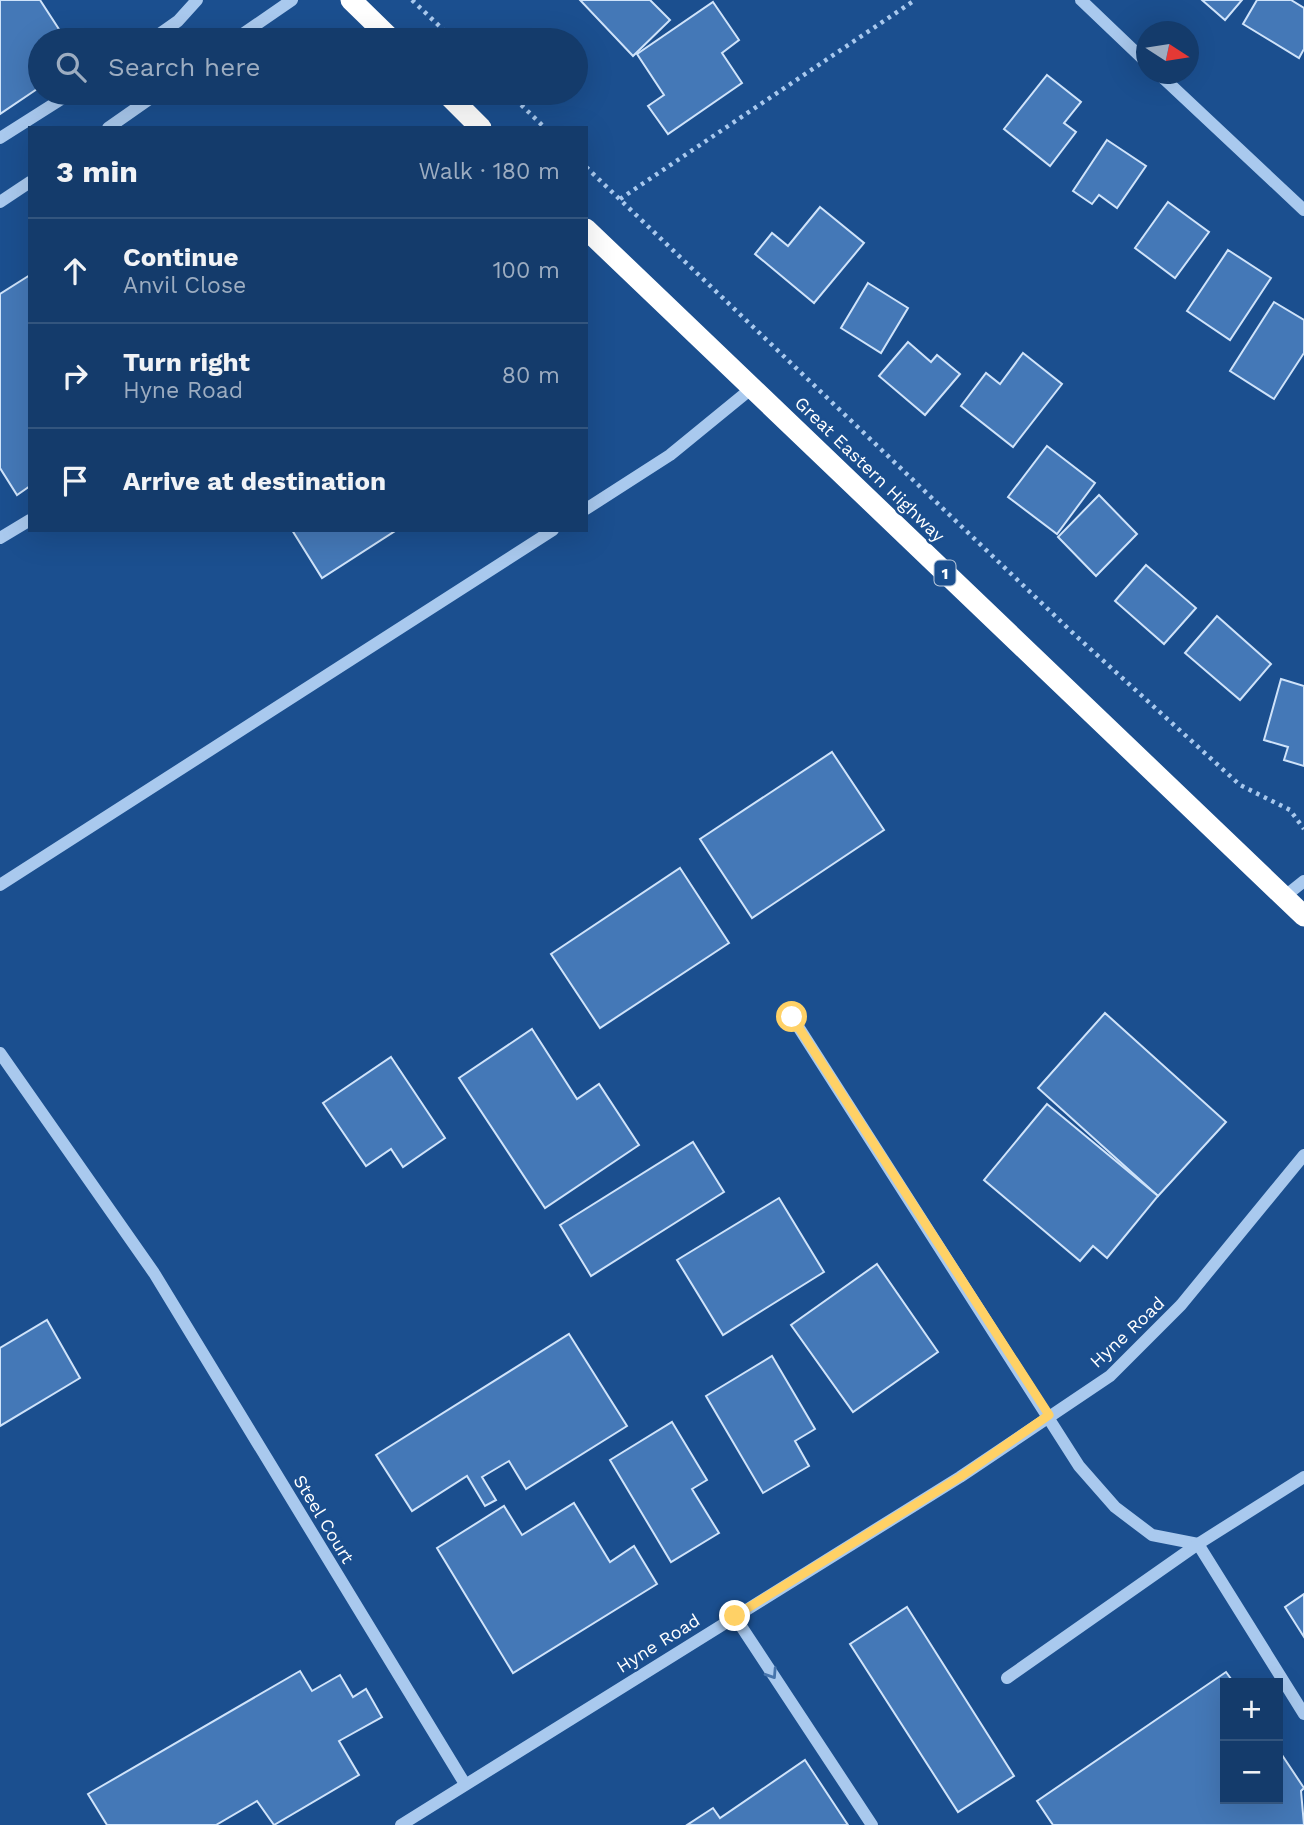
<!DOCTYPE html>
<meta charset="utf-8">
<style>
:root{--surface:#143b6b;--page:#214673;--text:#f1f3f6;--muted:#9dadc1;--line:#33557e}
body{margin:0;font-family:"Work Sans",sans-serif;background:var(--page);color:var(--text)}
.controls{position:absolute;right:21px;bottom:21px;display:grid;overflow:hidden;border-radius:0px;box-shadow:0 7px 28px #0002}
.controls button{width:63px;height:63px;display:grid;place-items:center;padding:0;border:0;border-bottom:2px solid var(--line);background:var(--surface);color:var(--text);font:35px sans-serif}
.compass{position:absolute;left:1136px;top:21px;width:63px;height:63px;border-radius:50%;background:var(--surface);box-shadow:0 7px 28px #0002;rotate:102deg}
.stop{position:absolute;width:21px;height:21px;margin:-16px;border:5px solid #ffd166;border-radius:50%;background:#fff}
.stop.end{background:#ffd166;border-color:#fff;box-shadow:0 2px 7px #0008}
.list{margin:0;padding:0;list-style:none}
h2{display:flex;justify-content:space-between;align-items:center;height:91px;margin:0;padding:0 28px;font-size:30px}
h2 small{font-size:23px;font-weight:400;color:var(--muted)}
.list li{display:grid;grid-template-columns:46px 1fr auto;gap:21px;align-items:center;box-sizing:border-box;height:105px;padding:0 28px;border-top:2px solid var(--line)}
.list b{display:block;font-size:26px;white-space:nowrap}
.list p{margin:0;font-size:23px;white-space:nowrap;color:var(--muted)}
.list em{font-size:23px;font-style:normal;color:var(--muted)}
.icon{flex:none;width:38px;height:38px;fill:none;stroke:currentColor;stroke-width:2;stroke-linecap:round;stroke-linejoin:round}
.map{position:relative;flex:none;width:1304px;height:1825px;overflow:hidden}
.search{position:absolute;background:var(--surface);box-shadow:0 7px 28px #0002;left:28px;top:28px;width:560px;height:77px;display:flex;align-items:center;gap:18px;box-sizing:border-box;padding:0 24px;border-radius:38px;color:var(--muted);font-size:26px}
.panel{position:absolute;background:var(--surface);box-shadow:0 7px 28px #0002;left:28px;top:126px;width:560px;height:406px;border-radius:0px}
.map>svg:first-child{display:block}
</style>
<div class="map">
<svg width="1304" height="1825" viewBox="0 0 1304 1825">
<rect width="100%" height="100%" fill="#1b4f8f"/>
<g fill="#4478b7" stroke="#cfe3fa" stroke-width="2">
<polygon points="0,0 40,0 66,40 40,40 40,87 0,114"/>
<polygon points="580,0 650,0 670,20 633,56"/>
<polygon points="1202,0 1242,0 1225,20"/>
<polygon points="1257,0 1291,0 1304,8 1304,49 1299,58 1243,24"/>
<polygon points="713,2 739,40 722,53 742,83 668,134 648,106 664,95 637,54"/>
<polygon points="1047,75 1081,102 1064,123 1076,132 1050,166 1004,129"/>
<polygon points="1107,140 1146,166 1117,208 1099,195 1092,204 1073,191"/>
<polygon points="1168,202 1209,232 1175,278 1135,248"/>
<polygon points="820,207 864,243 814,303 755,254 772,233 788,246"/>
<polygon points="1228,250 1271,278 1230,340 1187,311"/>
<polygon points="30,275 30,486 17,495 0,468 0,294"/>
<polygon points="868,283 908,308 881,353 841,328"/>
<polygon points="1274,302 1304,320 1304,353 1274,399 1230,371"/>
<polygon points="908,342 931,362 937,355 960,374 925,415 879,376"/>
<polygon points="1023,353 1062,384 1013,447 961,406 986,373 1000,384"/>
<polygon points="1047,446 1095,483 1057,534 1008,497"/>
<polygon points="1099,495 1137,534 1096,576 1058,537"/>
<polygon points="292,530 394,530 395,531 322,578"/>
<polygon points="1146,565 1196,608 1164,644 1115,601"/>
<polygon points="1217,616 1271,664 1240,700 1185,653"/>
<polygon points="1281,679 1304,686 1304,766 1284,760 1288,747 1264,740"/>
<polygon points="832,752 884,830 752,918 700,839"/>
<polygon points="680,868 729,943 600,1028 551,954"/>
<polygon points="1105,1013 1226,1122 1158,1196 1038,1088"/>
<polygon points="532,1029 577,1099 599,1084 639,1145 545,1208 459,1078"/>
<polygon points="391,1057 445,1138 403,1167 391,1149 366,1166 323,1103"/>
<polygon points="1047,1104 1158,1196 1107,1258 1093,1246 1080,1261 984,1180"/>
<polygon points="693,1142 724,1192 591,1276 560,1225"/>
<polygon points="779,1198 824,1272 723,1335 677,1260"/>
<polygon points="877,1264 938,1352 853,1412 791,1325"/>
<polygon points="47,1320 80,1378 0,1426 0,1348"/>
<polygon points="569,1334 627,1426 526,1489 509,1461 482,1477 496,1500 485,1506 467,1476 412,1511 376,1455"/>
<polygon points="772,1356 815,1429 795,1441 809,1466 763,1493 706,1396"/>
<polygon points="672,1422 707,1480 692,1489 719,1533 671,1562 610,1460"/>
<polygon points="574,1503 610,1562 634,1546 657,1584 513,1673 437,1548 504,1506 522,1535"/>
<polygon points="1304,1594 1304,1637 1285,1607"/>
<polygon points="907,1607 1014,1776 958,1812 850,1644"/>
<polygon points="300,1671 312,1691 340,1675 353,1697 366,1689 382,1717 339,1741 359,1775 274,1825 257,1801 216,1825 107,1825 88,1794"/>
<polygon points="1226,1672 1234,1683 1225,1683 1225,1799 1278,1799 1278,1749 1304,1788 1301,1791 1304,1825 1053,1825 1037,1801"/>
<polygon points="805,1760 848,1825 687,1825 713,1808 720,1818"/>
</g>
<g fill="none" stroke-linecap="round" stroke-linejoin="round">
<g stroke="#a9c9ee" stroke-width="4.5" stroke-dasharray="3.5 5" stroke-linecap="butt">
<polyline points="412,0 454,40"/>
<polyline points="509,93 545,128"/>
<polyline points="586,167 1075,635 1240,785 1290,810 1304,829"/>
<polyline points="620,199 915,0"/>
</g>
<g stroke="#a9c9ee" stroke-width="12">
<polyline points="1081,0 1146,62"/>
<polyline points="151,40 178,21 197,0"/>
<polyline points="234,40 292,0"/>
<polyline points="1159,74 1304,210"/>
<polyline points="108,128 158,93"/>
<polyline points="0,138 71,93"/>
<polyline points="0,202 30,182"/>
<polyline points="586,509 670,455 752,388"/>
<polyline points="0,538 30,520"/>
<polyline points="0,885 553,530"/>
<polyline points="1284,897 1304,881"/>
<polyline points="792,1017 1079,1466 1115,1507 1152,1535 1198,1544 1304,1714"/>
<polyline points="0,1053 154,1273 465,1784"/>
<polyline points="735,1617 872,1825"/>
<polyline points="1007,1678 1198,1544 1304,1477"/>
<polyline points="401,1825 960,1477 1110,1376 1181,1305 1304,1155"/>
</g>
<g stroke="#fff" stroke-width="21">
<polyline points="351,0 392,40"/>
<polyline points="446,93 481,128"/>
<polyline points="586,229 1304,916"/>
</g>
</g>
<defs><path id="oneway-chevron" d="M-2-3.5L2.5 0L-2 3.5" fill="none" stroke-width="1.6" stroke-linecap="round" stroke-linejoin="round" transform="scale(1.75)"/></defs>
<use stroke="#4674ac" href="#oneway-chevron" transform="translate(772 1674) rotate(57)"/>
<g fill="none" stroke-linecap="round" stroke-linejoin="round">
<polyline stroke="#ffd166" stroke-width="9" points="735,1616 960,1477 1049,1415 792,1017"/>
</g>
<g text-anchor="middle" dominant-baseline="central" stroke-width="5" stroke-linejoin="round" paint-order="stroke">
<rect fill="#1b4f8f" stroke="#bbcadd" stroke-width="2" x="934.5" y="560.5" width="21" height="25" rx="5"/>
<g font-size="16" font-weight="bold" fill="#fff">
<text x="945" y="573">1</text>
</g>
<g font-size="18" fill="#fff" stroke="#1b4f8f">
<text transform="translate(870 469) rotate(44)">Great Eastern Highway</text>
<text transform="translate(1127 1332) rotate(-43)">Hyne Road</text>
<text transform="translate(324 1519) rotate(59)">Steel Court</text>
<text transform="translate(658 1643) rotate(-32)">Hyne Road</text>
</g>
</g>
</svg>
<div class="controls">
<button>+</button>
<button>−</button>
</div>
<svg class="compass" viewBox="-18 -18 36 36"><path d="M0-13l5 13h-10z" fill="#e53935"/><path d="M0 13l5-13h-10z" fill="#9dadc1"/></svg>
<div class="stop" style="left:792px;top:1017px"></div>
<div class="stop end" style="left:735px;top:1616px"></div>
<div class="search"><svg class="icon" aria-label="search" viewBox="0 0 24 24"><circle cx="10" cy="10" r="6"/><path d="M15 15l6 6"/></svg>Search here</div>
<section class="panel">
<h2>3 min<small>Walk · 180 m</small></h2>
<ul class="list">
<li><svg class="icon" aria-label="ahead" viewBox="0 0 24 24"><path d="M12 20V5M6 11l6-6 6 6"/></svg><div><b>Continue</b><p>Anvil Close</p></div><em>100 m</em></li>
<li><svg class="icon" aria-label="right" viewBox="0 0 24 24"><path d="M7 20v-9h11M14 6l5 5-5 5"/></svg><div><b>Turn right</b><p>Hyne Road</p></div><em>80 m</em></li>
<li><svg class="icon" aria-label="arrive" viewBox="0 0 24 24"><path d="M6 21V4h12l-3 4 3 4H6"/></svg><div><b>Arrive at destination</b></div></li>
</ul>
</section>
</div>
